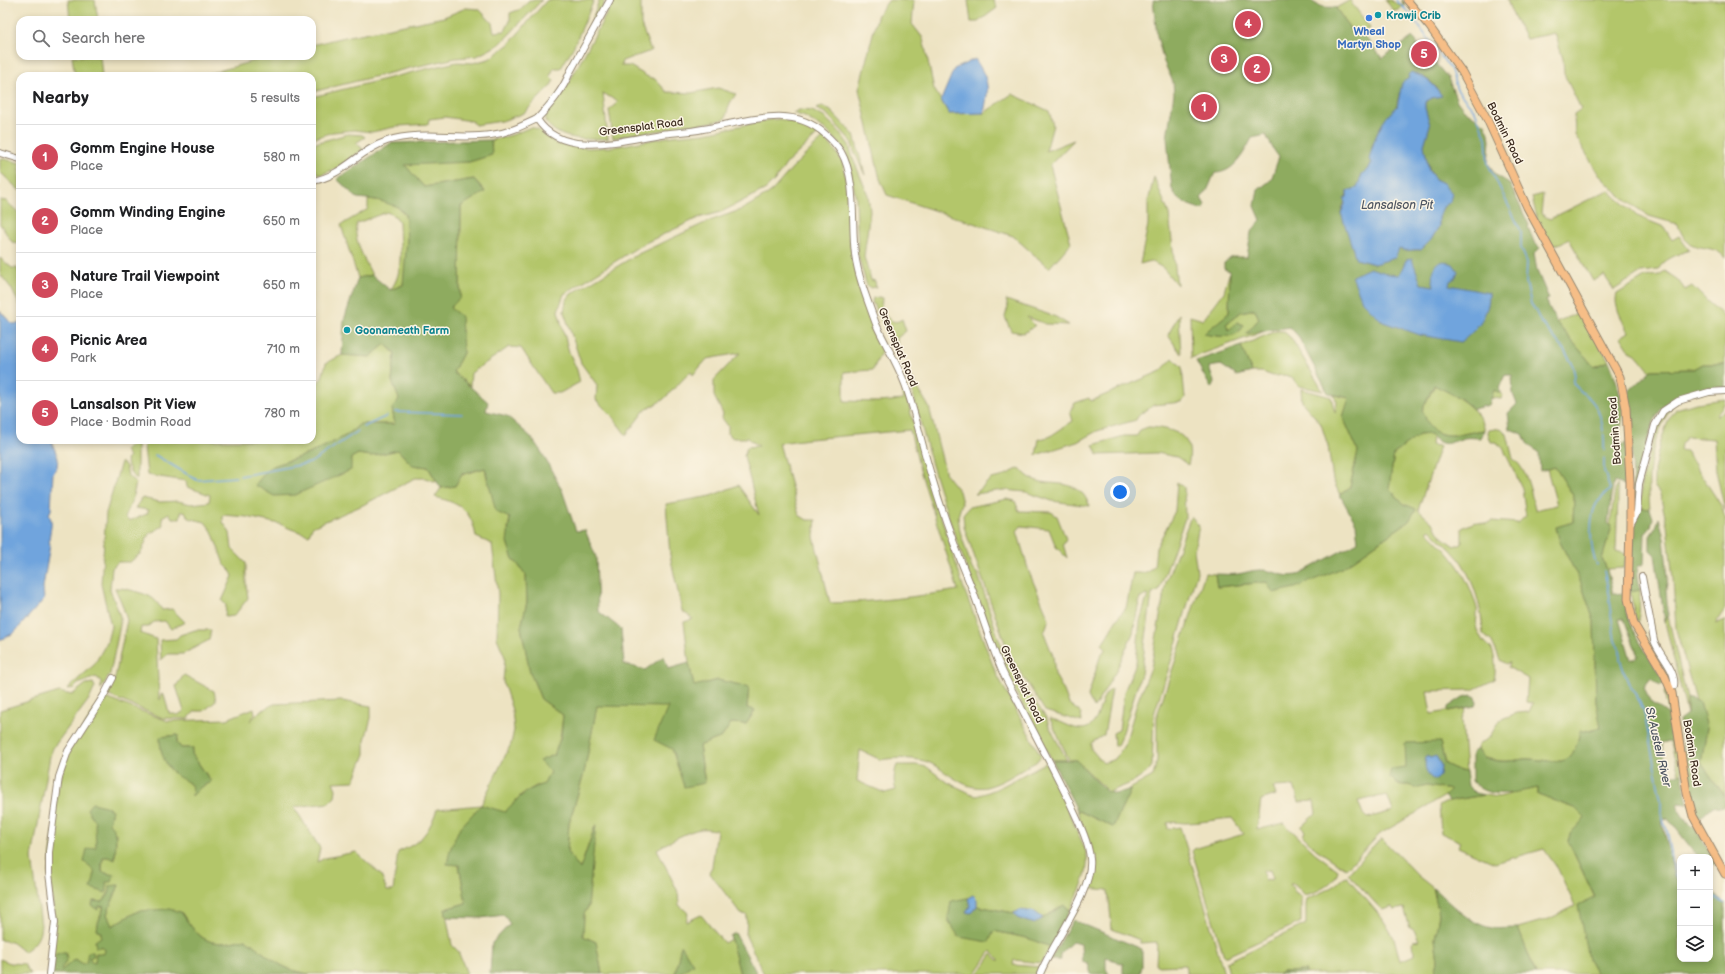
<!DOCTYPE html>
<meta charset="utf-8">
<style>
:root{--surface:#fff;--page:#f2f2f2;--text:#202124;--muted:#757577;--line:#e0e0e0;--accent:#d1495b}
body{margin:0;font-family:"Balsamiq Sans",sans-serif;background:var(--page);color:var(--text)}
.controls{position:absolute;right:12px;bottom:12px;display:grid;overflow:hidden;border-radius:8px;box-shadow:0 2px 6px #0003}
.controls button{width:36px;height:36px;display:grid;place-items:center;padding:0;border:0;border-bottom:1px solid var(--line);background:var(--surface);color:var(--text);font:20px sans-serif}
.you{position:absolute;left:1120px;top:492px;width:14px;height:14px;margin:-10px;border:3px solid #fff;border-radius:50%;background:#1a73e8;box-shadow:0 0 0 6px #1a73e833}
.badge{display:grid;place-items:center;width:26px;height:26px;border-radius:50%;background:var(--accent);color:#fff;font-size:13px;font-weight:700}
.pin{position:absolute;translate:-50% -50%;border:2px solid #fff;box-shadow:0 1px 4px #0006}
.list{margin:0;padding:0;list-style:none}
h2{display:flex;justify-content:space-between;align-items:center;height:52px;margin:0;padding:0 16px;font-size:17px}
h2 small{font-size:13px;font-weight:400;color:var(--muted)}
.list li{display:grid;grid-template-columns:26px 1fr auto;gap:12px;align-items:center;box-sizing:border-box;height:64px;padding:0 16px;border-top:1px solid var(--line)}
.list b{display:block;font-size:15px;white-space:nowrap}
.list p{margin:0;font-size:13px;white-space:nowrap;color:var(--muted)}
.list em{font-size:13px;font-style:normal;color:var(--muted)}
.icon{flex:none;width:22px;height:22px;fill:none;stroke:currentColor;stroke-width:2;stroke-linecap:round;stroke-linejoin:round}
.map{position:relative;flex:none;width:1725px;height:974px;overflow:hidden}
.search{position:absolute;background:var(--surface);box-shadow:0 2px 6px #0003;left:16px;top:16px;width:300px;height:44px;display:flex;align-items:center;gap:10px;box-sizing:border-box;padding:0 14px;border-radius:12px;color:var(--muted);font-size:15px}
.panel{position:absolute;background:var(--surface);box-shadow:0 2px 6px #0003;left:16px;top:72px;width:300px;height:372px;border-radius:12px}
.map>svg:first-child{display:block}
</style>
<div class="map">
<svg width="1725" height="974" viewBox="0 0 1725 974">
<rect width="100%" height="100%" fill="#fcf5e5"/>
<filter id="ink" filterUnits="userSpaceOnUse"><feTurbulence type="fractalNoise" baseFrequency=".025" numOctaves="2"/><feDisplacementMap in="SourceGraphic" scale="8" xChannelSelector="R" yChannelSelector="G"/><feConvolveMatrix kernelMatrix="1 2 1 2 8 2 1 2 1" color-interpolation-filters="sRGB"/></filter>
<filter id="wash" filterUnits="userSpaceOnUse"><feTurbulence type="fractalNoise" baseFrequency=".012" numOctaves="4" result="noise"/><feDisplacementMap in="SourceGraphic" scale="16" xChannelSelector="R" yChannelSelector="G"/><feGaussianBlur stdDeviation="0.9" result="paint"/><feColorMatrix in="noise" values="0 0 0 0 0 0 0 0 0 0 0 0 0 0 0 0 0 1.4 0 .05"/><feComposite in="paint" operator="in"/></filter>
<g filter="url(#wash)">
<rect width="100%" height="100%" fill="#ede3c2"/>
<g fill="#b3c66a" stroke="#777844" fill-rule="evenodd">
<polygon points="68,0 95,0 98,20 70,20"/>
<polygon points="529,0 542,0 500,44 477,56 456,58 410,68 312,92 312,76 201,76 271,56 312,56 312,45 340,38 444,17 466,8 479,9 492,23 494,32 505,31 510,21 510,13 521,9"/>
<polygon points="547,0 594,0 574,46 561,68 554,68 550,76 554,80 550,87 524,113 502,121 475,125 472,121 445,117 429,119 428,124 399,126 372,132 354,130 333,132 312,139 312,97 426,69 457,62 473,63 489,59 509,44"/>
<polygon points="599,0 605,0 600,14 587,35"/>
<path d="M612,0H641V25L651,51L622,61L621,66H630L648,77L655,79L667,92L691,93L718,88L736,94L730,103L725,119C688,128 650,131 613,138L609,110L618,102L603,93L608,139C586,139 560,142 545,121L546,115L562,95L607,13Z"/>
<polygon points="889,0 914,0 912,24 923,38 934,89 949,114 984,113 1012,94 1049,111 1053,125 1046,151 1074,140 1050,165 1071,243 1049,268 1013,236 887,195 880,179 859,89 878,14"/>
<polygon points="968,0 993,0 997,8 978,22 971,22"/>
<polygon points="1350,0 1370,28 1362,33 1353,33 1336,8"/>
<polygon points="1385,0 1390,0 1400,6 1403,5 1402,0 1403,0 1405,4 1399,10 1394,11"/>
<path d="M1507,0H1725V258C1715,244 1697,251 1687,241C1683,238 1680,229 1677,224L1649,216L1628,202L1613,189L1599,175L1575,135L1574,114L1581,109L1564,74L1563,59L1555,33L1526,39L1511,11Z"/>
<polygon points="72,56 100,56 102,76 75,76"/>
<polygon points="822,106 831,111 854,135 865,175 854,151 851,141 826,113 816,109"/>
<polygon points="799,110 812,111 824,117 837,129 849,145 852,156 868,195 870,211 864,257 871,280 875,281 876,287 871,288 867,286 858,255 856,198 846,152 837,141 825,129 805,117 793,113"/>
<polygon points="780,119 794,122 816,132 817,135 787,163 775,180 766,189 721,212 698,218 641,245 564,294 558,311 569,352 577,370 580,382 560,393 551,393 521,348 509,347 471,373 470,386 453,372 463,353 449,308 460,298 461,206 485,191 474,179 424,187 404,164 469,162 491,155 492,140 512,135 531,127 537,129 557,144 588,148 612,147 673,136 705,133 768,120"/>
<polygon points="348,134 362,135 365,137 356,143 363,149 338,168 319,175 312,165 312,144"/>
<path d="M824,137L834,149L843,163L850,204V244L860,293L879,339L887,351L881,352L873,370L844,372V401L879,402L903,400L902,394L905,392L927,472L964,589L995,671L1041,756L1036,762C1020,770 1004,783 986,787C965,791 948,772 930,763C920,758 892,757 881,760L860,750L857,781L885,793L896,790C893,782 894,773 897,765H916L927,767L945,781L976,796C1001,790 1022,774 1046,763C1057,786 1067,808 1077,831C1080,839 1086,848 1087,857C1089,875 1078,894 1070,910L1064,905L1043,918L1035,912L1020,910L1014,913L977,906V899L973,895L968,898L951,903L994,931L1027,938L1051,947L1041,963L1014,960L1013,965L1040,967L1037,974H978L992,954L999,961V959L991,951L975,974H764L746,936L747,915L741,914L709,872L712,867L717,830C712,830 706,828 701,829C687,831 669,842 657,849L678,892L679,905L688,913L686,922L701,915L724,943L731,939L740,974H678L692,964L681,946L675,974H602L596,942L583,936L584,914L588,907L595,826L580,869L567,852L569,823L584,773L597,705L668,706L672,748L705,782L699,746L722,737L731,723L746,724L755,711L747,708L749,687L718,680L694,687L689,663L684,622L693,619L682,611L670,555L666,504L711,496L738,485L759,515L744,456L747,447L759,446L747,438H733L728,434V426L722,418L723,414L714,396V380L740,353L707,359L693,375L691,371L664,399L644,411L626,435L612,416L596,400L597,385L581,363L564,312L566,301L571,294L638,254L707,222L743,209L765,196L773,190L793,167ZM910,430L920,470L958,590C915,597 874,602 830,603L814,537L816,520H807L799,515L779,443L809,439Z"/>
<polygon points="0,158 20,163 20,191 0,172"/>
<polygon points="1154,177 1169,214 1177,285 1163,268 1151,261 1140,264 1148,225 1148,202"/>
<path d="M1608,190L1637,216L1664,227L1672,240L1679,236L1689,250C1678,255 1664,258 1658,270L1641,272L1614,290L1604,275L1593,281L1569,239L1552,247L1538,223L1532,197L1543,194L1541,214L1550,219Z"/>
<path d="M368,199C379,200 398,203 404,214C411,225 405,270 403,285L390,290C405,273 399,245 399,222L396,217L387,212L357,223C351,235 366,263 372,275L358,278L341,225L368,209Z"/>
<polygon points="0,200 6,201 20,214 20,244 12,242 0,224"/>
<polygon points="0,258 12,268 17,268 20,276 20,306 11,288 0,274"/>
<path d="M1230,271L1229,313L1204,334C1218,336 1236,341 1244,325L1237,322L1229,331L1226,324L1241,312L1255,309L1259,319L1247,333L1265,331L1191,358L1190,316L1203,320L1224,292Z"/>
<path d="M1665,271L1678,280L1685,290L1692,286L1708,302L1725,317V364H1703L1694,369L1652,370L1650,371L1636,354L1630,351L1621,337L1629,332C1623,320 1613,307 1617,294L1645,277L1659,275Z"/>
<path d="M879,297L882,298L881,310C886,317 893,326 902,319L906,331L897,338V343L902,354L899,355L898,353L872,302L873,298Z"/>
<polygon points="1006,300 1056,317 1069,325 1046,324 1027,317 1035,326 1024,333 1011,331 1005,317 1008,307"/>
<polygon points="1580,312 1609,361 1594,367 1556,322"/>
<polygon points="1179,314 1181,354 1168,335"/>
<polygon points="1276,331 1283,331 1291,338 1323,391 1299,386 1293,379 1286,375 1273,376 1262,372 1252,372 1241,346"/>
<path d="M385,344L395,354L392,381L399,399L392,409L395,424H360C336,447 301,456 270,467L351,458L358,454L371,456L398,450L412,465L428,467L437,482L425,478H415L363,505L312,527L309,535L291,529L280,524L247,517L223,515V522L230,533L232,549L246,563V585L248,598L234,616L225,617L226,605L222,601L233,576L230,570L224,564L212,531L205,522L188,518L185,511L181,512L180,518H172L169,513L162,517L163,526L149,534L141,553L130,562H118L112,568L110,589L120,616V625L110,674L101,689V681L96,677L78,684L74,688L67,689L94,665L107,642L111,626L101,584L106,513L121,462L126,466L128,476L136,483L132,501L125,517L129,521L147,514L149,510L135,508L142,498L160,502L178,501L191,504L209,502L210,495L187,487L186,481L147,475L144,446L147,440H312V389L322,378L326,363L342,355L370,357Z"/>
<path d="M1173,358L1182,367L1185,398L1182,402L1153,405C1147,412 1140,411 1136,420L1097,431L1077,442L1036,455L1039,439L1049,437L1073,421L1070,411L1075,403L1089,398L1091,401L1161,371Z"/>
<polygon points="908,376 912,378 929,407 946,475 959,491 962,503 958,516 960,531 972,569 978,574 998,637 1013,670 1047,719 1049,726 1067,760 1052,760 1003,669 948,516 932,465"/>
<path d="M1435,385C1452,394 1469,402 1480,418C1482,422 1485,425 1484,430C1469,432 1446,441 1432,429C1428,425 1424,416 1422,410Z"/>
<polygon points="1301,389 1331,397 1335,413 1337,401 1333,395 1350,398 1343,417 1358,451 1350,487 1340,495 1333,480 1328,446 1321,424 1302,402"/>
<polygon points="1494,390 1503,395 1501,399 1491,398"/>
<path d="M1725,399C1725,407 1717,410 1717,417L1725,409V510L1716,471L1714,439L1687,437L1681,444L1680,450L1686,451L1722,507L1725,518V609L1715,624L1725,620V796L1701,763L1707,728L1700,703L1696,701L1676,629L1673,579L1667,525L1660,494L1654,486V470L1660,443L1669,419L1676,409L1696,403Z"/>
<path d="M1672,406C1652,440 1646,469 1650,509L1641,508V484L1657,426L1660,418Z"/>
<path d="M1148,427C1173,428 1196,435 1188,465L1177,457L1157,453L1098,455L1093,445L1124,436H1137L1140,430Z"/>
<path d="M1501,428L1507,434L1513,459C1527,468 1531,493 1535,510L1557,505L1547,469L1555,467L1574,497L1573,522L1556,528L1560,542L1581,583L1594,621L1596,702L1602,728C1594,727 1588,732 1580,731C1572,770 1561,761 1530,759C1523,758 1516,761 1509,761C1501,762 1492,759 1484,758L1477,749L1478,745L1490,737L1499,720L1517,713L1529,712L1533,703L1526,702L1528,679L1508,667L1509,662L1506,664L1500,660L1492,642L1483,634C1482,609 1475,584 1462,563C1454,551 1440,540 1430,529L1427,531C1453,556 1467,574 1477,608C1478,615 1475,623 1477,630C1480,638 1484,641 1490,647C1496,654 1496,671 1494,680L1472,690L1427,691L1431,714L1466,708L1462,719L1466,772L1460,771L1445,764L1440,742L1406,767L1400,785H1409L1418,788L1427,786L1452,790L1445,796L1380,834L1346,869L1316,849L1303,836L1305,831L1301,827L1316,813L1314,801L1299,802L1294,786L1273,787L1276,795L1261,800L1257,830L1284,823L1315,853L1338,870C1335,884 1318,892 1305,895L1295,884H1290L1295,892L1301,896V922L1227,956H1224L1192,851L1194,849L1244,834L1232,818C1217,819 1200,823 1186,823C1179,823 1176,821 1167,823L1168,829L1180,827L1205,906L1224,974H1187L1185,965L1156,966L1157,942L1140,943V940L1112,929L1108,890L1088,888L1097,858L1093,857L1077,810L1113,827L1131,789L1126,791L1153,776L1157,761V715L1205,573L1215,574L1217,587L1267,582L1342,568L1409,521L1415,510L1404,504L1389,488L1394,454L1419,435L1430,434L1432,436L1431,445L1440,446L1418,510L1434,524L1437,531L1443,538L1454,546L1462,543V528L1475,522L1486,524L1492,521L1518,523L1526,516L1522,488L1503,448L1496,442H1491L1488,433L1489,430ZM1387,795L1393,811L1367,818L1363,814L1358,801ZM1270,870L1273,879L1265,881L1263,871Z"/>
<polygon points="137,443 137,479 131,474 126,460 129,457 125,450 128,447"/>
<path d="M485,468L488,484L510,517L508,529L512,557L526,575L527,602L521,627L530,672L541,699L563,715C561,739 555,763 544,785L536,786L522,794L459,865L466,903L445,909L452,945L458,951L467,974H309C277,969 270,956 245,939C209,948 201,942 181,912L138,911L112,926L107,914L119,885L111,889L103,902L93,901L99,910V906H104L98,923L97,931L101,932V937L97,948L102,946L105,950L104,954L96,953L95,963L91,962L90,957L93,952L86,963L83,964L75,959L62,970L60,969L51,957L55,922L49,873L57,793L68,751L103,697L168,721L227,719L254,708L255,714L250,721L262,710L274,704L342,701L371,706V718L365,740V754L354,781L333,782L336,789L335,797L329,803L294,807L320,848L317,862L325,858L356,852L381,875L387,891H393L398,852C422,842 429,832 437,809L481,805L511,744L514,730L512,710L503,682L505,657L497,638L498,594L492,544L476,537C472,510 459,503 435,497L441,488L455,486L462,475ZM178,735L177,743L181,748H193L192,754L211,781L201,787L192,795C193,788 192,785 186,781L161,737ZM116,833L115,859L109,857H103L102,872L107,891L93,868L96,847Z"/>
<path d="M1020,468C1038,493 1063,475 1082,493C1085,496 1088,502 1090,506L1052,501L1026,492L1004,490L975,494L991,479L1001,477Z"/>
<polygon points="1177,482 1184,487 1185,518 1159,591 1152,594 1141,674 1123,732 1117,745 1114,746 1113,733 1119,730 1124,692 1136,663 1140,620 1148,595 1140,597 1133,633 1116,671 1094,708 1088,696 1100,657 1106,648 1102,644 1119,616 1126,608 1133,573 1146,573 1154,567 1156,548 1175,511"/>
<polygon points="1617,485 1618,495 1616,551 1626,554 1624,568 1607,569 1602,559 1612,526 1610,525 1615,491"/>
<polygon points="1007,499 1015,501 1019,511 1051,512 1057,516 1066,539 1063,544 1067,558 1056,547 1049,529 1021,526 1017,531 1029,572 1049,619 1044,633 1053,656 1055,675 1064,691 1069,704 1081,713 1082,722 1045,711 1009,654 964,527 963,514 969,507"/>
<path d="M1191,516L1199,526L1194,550L1197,572L1172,658L1154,714L1152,766C1144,780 1123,786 1109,792L1076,760H1069L1050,719C1062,720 1077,734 1089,727C1103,718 1097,696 1112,689L1104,735L1091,743V749L1103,763L1115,759L1125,744L1138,700L1151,668L1166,582Z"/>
<path d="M115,588C124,588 126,589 134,591C148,595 154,596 162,610L172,609L185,622L171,629L165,621L154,622L148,627H141L140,633L156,639L159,699H161V694L164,695L169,713L178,715L184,711L176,686L184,675L214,691L216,701L204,711H195L188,719L163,718L107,695L115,678L127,620L122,604Z"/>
<polygon points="1640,590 1639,622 1636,620 1630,592"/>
<polygon points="1668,616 1687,698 1687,714 1665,622"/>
<polygon points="195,630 211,630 209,640 183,654 168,654 161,660 160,640 176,639 180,635"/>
<path d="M93,683L95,687L90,698L53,748L50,756L32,858L41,925C40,939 35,944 24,952L11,942L0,940V710L59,692L72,695L86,684Z"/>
<polygon points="1666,691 1668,693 1673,718 1669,715 1664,692"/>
<polygon points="1670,741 1678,748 1682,773 1679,774"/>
<polygon points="1538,788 1538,795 1575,808 1585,818 1571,834 1568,841 1595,898 1588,960 1596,974 1536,974 1518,928 1549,919 1575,906 1558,869 1544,849 1495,863 1458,847 1461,842 1441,833 1439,806 1449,801 1484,795 1498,797 1511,794 1508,793"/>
<polygon points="1382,839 1418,876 1433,888 1439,914 1435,939 1438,960 1435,974 1306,974 1306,971 1281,972 1279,974 1229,974 1226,962 1306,924 1306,904 1307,899 1333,887 1343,878 1347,877 1382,918 1394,938 1400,961 1414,955 1413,941 1419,940 1414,930 1410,928 1404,908 1394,910 1392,907 1382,910 1348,874 1372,847"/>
<polygon points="0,959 10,963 24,964 30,974 0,974"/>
</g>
<g fill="#8eab5e" stroke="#646a3e" fill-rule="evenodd">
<path d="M1153,0H1311C1317,7 1326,8 1335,7L1353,33H1362L1382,58L1413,37L1424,53L1431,58L1448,78L1457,101L1464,110L1485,124L1489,133L1490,140L1488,163L1496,175L1509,183L1529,225L1528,227L1534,242L1540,248L1534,254L1537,271L1549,299L1546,300L1556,322L1594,367L1609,361L1616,380L1624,409L1621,426L1616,427L1621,445L1626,443L1628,486L1614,482L1611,496L1608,524L1612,526L1602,559L1607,570L1613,594L1625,593L1626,612L1632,629L1665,683L1660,685L1651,678L1644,687L1650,701L1673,718L1678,748L1670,741L1661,743L1670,777L1682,773L1688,804L1678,803L1680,812L1688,824L1696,829L1716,864L1710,865V857H1698L1668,818L1662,820L1674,876L1680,884V959H1710V894H1713L1725,903V974H1596L1588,960L1578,905L1595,897L1568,841L1570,834L1585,818L1575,808L1538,795V788C1517,792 1487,801 1472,781V753L1477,749L1484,758C1492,760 1501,762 1509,761C1516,761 1523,758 1530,759C1561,761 1572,770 1580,731C1587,732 1594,728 1601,728L1596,702L1594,621L1581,583L1560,542L1556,527L1573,522L1574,497L1555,467L1540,471L1539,452L1528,445L1523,434L1510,429L1508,413L1517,404L1513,394L1512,375H1505L1499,388L1500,393L1494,390L1489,405L1473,409L1460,398L1434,385L1422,410C1425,416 1428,425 1432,429C1446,441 1469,432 1484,430L1480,438C1475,438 1469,437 1464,438C1447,443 1444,449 1430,434L1419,435L1394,454L1389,488L1404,504L1416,509L1409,521L1342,568L1295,588L1273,593L1267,582L1217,587L1215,574C1223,574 1231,575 1238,574C1245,573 1252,570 1260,570C1276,570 1281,578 1297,575L1358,542L1356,524L1340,495L1350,487L1358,451L1343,417L1349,398L1328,393L1298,336L1290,327L1246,334L1259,319L1255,309L1241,312L1226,324L1229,330L1237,322L1244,325C1236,341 1218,336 1203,334L1229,313L1230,271L1224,269V263L1232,257H1247L1251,232L1261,220L1255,206L1258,190L1271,180L1279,157C1273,150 1270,143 1266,135L1252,138C1244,153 1234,173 1215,173C1210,182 1209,191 1201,198L1205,205L1203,210L1189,205L1177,198L1172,189L1167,138L1174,93L1173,82L1164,62L1157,36ZM1411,72C1425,77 1435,82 1441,96L1432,98L1425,102V108L1430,125L1424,145L1425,153L1430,171L1435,179L1443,183L1450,202L1443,207L1439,217V226L1431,240L1421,250C1413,249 1407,252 1399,249L1374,264L1357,259L1341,213C1342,206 1347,200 1347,191L1357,188L1362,174L1368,170L1372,162V146L1380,127L1393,111L1397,107C1397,91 1407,85 1411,72ZM1619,619H1624L1638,656L1631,660Z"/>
<path d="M491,140L492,155L469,162L405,165L424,187L474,179L485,192L461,206L460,298L450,308L461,316L463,353L453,372L488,402L486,411L507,416L531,437L542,453L562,490L576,531L585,530L596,557L598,611L621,629L624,664L645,670L664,656L668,669L689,663L694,686L718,680L749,687L747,708L755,710L746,724L731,723L722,737L699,746L705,783L684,787L672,749L654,740L668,707L597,706L584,773L569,823L567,852L580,869L596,824L588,907L584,914L583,936L596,942L602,974H490L492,943L510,924L504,915L481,918L447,917L445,909L466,903L459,865L447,864L450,850L459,829L481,805L505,812C517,799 526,789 544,784L550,772L539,761L554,755L561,736L563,715L541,699L530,672L521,627L527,602L526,575L512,557L507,542L510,518L496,512L485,468L462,474L455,486L441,488L428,467L412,465L398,450L371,456L358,454L351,458V470L295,495L274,496L255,485L270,467L311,453L349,434L360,424H395L392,409L399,399L392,381L395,353L385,344L370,357L342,355L344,320L358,278L372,275L390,290L403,285L407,239L405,214L398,207L377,200L357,198L337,179L391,143Z"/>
<polygon points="1241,346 1252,372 1237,376 1221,365 1209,367 1214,382 1211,388 1196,361"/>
<path d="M1703,364H1725V389C1707,392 1684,393 1669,402C1645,416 1639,487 1634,513L1630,407L1628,392L1651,370L1694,369Z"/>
<polygon points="1641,508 1650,509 1653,518 1651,526 1645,533 1644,564 1637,567 1640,590 1630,592 1630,568 1633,528"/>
<polygon points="1659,518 1664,538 1668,578 1666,589 1668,616 1665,622 1655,555 1650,550 1650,536 1656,527"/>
<polygon points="1472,695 1476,697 1477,704 1475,706 1448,711 1448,707 1463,697"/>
<polygon points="1687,698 1700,702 1707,728 1701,763 1725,796 1725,806 1721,808 1713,806 1698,820 1690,788 1679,720 1687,714"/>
<path d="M178,735L177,743L181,748H193L192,754L211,782L201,787L192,796C196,781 183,782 175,774C171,771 167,766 165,761C161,753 160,746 160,737Z"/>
<polygon points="1440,742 1445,764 1460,771 1466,772 1468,786 1475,793 1484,795 1449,801 1445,796 1451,790 1427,786 1418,788 1409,785 1400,785 1389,777 1391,769 1406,767 1405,743"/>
<polygon points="1052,760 1076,760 1106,791 1115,794 1131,789 1113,827 1077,810"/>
<path d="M92,803L105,806L112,810L109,823C119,832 115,847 115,860L109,857H103L102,864V872L114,875L112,882H106L107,891L106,893L91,888C95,873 98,871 84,862L87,849L96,847L95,822L87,809Z"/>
<path d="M119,885L107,914L112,926L138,911L169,909L181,912C201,942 209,948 245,939C270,956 277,969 309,974H49L51,957L59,953H66L67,959L61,969L62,970L75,959L83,964L86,963L88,952H93L94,956L90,957L91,962L95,963L96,953L104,954L105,950L102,946L96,948L95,941L101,937V932L97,931L98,923L104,907L99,906L98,910L92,906L93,901L103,902C107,896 112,892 109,886Z"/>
<path d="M1433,888C1450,903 1469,924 1492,928C1500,929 1509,928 1518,928L1536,974H1435L1438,960L1435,939L1439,914Z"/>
<polygon points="968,898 970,906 966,912 971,913 977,906 1014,913 1017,918 1034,924 1064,905 1070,910 1051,947 1027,938 994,931 989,942 959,937 948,920 951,901"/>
<polygon points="1073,920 1142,949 1142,966 1140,974 1123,974 1123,964 1106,957 1106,969 1109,974 1091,974 1088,964 1082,962 1081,944 1072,942 1060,954 1061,960 1050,960"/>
<polygon points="735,933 757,974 740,974 730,936"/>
<polygon points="681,945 693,964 678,974 675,974"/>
<polygon points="1306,971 1306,974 1279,974 1281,972"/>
</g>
<g fill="#70a4dd" stroke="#56677e">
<path d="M975,59C990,81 989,88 984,113L949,114L941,100L954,69Z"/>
<path d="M1411,72C1427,78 1432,82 1442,96L1432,98L1425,102V108L1430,125L1424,145L1429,171L1435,179L1443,183L1452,193L1450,202L1443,207L1439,217V226L1431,240L1421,250C1413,249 1407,252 1399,249L1395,258L1374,264L1356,259L1341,213L1345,204L1344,199L1347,197V191L1357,188L1362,174L1368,170L1372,162L1369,160C1373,141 1381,119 1397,107L1402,83L1409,78L1408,75Z"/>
<path d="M1412,259L1421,284L1434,286L1432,276L1436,264L1444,261L1453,264L1458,271L1456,278L1450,281L1449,285L1489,293C1490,313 1477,330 1461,342L1420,335L1383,322L1362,301L1352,276L1370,268L1389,274L1399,275L1406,260Z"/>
<path d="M0,311L12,324L20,323V440H51L58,458L57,467L53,473L51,510L49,514C55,526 47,533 50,545L43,587L44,599L14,633L0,640Z"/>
<path d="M1426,756L1431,758L1436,756L1441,765L1440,776L1436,780C1425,777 1424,766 1426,756Z"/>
<polygon points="973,895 977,899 977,906 971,913 966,912 970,906 968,898"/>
<polygon points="1020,910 1035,912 1043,918 1034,924 1017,918 1014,913"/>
</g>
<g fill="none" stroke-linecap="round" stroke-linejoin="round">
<g stroke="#70a4dd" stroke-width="1.5">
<path d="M1396,0L1410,14L1451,70L1457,90L1475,111L1486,138L1488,164L1521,231V248L1527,262L1526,282L1531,304L1534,308L1541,322L1562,347L1572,363L1575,376L1573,383C1578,390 1585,394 1591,400C1602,412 1605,435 1604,450"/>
<polyline points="395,412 462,414"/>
<polyline points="363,427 387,416"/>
<polyline points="155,455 197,480 236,477"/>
<polyline points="240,476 310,463 358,431"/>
<path d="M1597,565C1590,551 1588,517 1597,503C1601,498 1606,494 1610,489L1604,471V458"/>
<polyline points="1604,571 1610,597 1609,601 1615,641 1620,650 1620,660 1628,682 1640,702 1644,712 1661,800 1661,814 1667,830 1675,876 1680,882"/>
<polyline points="1710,896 1725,903"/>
</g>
</g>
</g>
<g filter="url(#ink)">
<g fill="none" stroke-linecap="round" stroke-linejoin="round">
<defs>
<g id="minor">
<path d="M610,0L570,72C563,90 551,104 537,119C562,159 623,140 661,134C675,132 689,132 703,129C744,123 790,102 825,134C831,139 837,146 841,152C857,179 851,224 855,254C858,277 868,302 876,324C885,344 897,363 905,384C916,414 922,447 932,478C943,515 956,550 971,586C981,612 989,640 1000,666C1006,681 1015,695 1022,709C1038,740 1054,770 1069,801C1077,819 1088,839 1090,858C1094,891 1052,943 1040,974"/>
<polyline points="0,153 20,159"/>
<path d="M312,181C342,177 359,150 387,141C421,130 457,140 491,135C508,133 522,126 537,119"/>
<polyline points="1630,525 1637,512 1639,484 1655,425 1663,411 1678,401 1709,392 1725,391"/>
<path d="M1642,577L1654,640C1658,654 1677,670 1674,686L1670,688"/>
<polyline points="49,974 55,922 49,873 49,852 59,777 68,751 103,697 113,678"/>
</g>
<polyline id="major" points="1407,0 1429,26 1462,72 1487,119 1527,207 1620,377 1626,408 1630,482 1630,525 1628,599 1634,624 1664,674 1672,693 1687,793 1693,816 1725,874"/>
</defs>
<use href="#minor" stroke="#948670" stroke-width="8"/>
<use href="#major" stroke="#948670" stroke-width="9"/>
<use href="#minor" stroke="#fff" stroke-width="6"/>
<use href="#major" stroke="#f6be87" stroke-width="7"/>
</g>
</g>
<g fill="#0f9aa8" stroke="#fcf5e5" stroke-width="1.5">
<circle cx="1378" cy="15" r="4"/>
<circle cx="347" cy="330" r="4"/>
</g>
<circle fill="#3f7fe0" stroke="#fcf5e5" stroke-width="1.5" cx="1369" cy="18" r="4"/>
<g text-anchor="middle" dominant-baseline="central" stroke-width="3" stroke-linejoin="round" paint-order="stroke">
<g font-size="11" font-weight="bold" fill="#0d838f" stroke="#fcf5e5" text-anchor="start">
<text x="1386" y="15">Krowji Crib</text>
<text x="355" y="330">Goonameath Farm</text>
</g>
<g font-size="11" font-weight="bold" fill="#366cbe" stroke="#fcf5e5">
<text x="1369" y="31">Wheal<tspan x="1369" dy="13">Martyn Shop</tspan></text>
</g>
<g font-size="11" fill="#3b2a1e" stroke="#fcf5e5">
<text transform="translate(641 127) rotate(-7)">Greensplat Road</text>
<text transform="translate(1505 133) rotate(64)">Bodmin Road</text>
<text transform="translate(898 347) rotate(67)">Greensplat Road</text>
<text transform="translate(1615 431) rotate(-94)">Bodmin Road</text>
<text transform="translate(1022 684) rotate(64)">Greensplat Road</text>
<text transform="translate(1692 753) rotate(81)">Bodmin Road</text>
</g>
<g font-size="12" font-style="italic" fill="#4e5561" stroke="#fcf5e5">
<text x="1397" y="205">Lansalson Pit</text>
<text transform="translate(1658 747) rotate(77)">St Austell River</text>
</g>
</g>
</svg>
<div class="controls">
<button>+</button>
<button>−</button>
<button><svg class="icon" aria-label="layers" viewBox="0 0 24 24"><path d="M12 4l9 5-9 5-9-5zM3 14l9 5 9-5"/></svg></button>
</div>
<div class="you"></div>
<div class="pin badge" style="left:1204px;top:107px">1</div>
<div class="pin badge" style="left:1257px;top:69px">2</div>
<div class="pin badge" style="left:1224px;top:59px">3</div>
<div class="pin badge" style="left:1248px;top:24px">4</div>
<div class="pin badge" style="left:1424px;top:54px">5</div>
<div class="search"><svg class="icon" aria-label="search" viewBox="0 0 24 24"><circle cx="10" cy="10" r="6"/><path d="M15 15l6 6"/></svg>Search here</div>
<section class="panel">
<h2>Nearby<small>5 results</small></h2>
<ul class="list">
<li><span class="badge">1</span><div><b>Gomm Engine House</b><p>Place</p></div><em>580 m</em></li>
<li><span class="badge">2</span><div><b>Gomm Winding Engine</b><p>Place</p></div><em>650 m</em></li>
<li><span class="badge">3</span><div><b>Nature Trail Viewpoint</b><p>Place</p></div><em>650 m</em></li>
<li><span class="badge">4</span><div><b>Picnic Area</b><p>Park</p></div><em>710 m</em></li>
<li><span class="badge">5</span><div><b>Lansalson Pit View</b><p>Place · Bodmin Road</p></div><em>780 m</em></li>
</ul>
</section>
</div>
